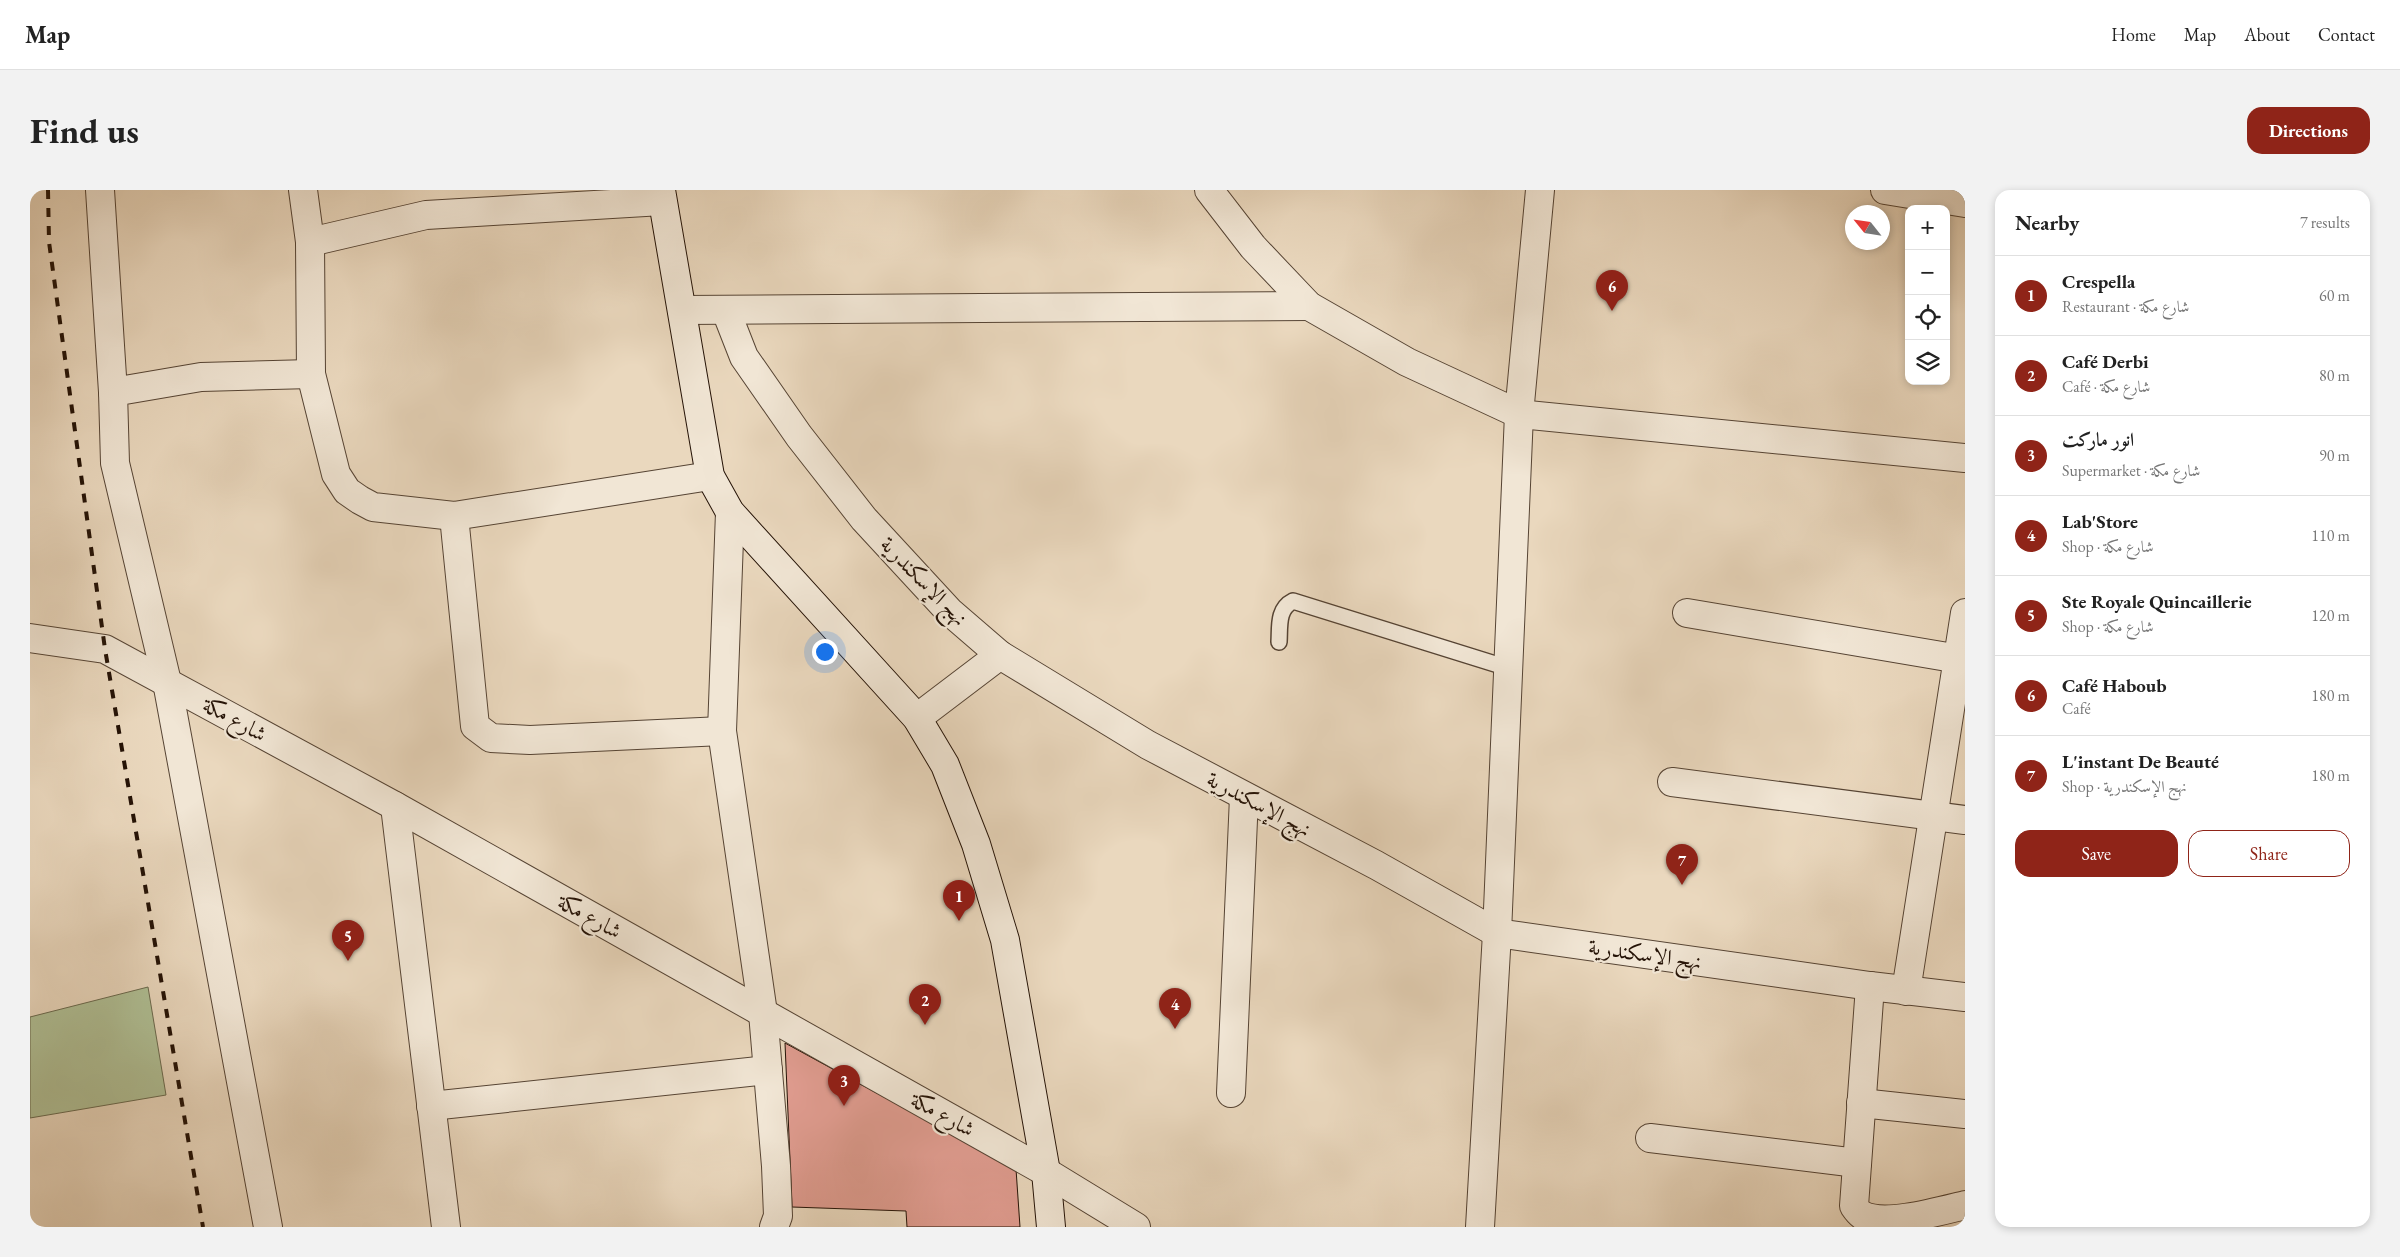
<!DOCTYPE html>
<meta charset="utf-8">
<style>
:root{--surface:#fff;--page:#f2f2f2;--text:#222;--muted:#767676;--line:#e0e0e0;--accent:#8f2418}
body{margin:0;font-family:"EB Garamond",Amiri,serif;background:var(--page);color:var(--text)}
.controls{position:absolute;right:15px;top:15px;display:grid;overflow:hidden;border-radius:10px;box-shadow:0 2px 8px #0003}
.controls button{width:45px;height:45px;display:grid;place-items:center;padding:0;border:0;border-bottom:1px solid var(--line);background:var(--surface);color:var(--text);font:25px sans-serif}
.compass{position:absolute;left:1815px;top:15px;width:45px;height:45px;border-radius:50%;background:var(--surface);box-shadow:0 2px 8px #0003;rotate:300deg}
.you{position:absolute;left:794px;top:461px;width:18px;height:18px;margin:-12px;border:4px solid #fff;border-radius:50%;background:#1a73e8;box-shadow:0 0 0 8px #1a73e833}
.badge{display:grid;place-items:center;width:32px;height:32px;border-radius:50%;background:var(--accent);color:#fff;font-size:16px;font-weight:700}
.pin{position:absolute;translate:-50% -41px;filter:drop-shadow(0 1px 2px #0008)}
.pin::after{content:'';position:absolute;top:26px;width:18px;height:15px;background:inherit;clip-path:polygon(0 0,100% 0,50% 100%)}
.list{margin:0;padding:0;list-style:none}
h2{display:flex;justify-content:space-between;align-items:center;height:65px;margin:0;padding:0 20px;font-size:21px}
h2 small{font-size:16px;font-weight:400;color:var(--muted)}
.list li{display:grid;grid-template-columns:32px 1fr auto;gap:15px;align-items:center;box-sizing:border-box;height:80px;padding:0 20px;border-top:1px solid var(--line)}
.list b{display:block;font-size:19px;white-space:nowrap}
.list p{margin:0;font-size:16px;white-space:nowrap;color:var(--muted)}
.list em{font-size:16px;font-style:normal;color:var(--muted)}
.actions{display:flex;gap:10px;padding:15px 20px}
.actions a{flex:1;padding:11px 0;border:1px solid var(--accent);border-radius:15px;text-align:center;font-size:18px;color:var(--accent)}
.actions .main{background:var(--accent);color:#fff}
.icon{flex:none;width:28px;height:28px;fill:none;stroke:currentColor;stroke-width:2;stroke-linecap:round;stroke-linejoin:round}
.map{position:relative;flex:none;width:1935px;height:1037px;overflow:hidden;border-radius:15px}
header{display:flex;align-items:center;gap:30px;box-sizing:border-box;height:70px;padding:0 25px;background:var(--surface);border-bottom:1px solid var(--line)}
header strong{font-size:24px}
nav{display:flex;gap:28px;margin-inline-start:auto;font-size:18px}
.intro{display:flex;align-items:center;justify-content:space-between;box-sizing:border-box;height:120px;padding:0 30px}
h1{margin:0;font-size:35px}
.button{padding:12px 22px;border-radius:15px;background:var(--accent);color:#fff;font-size:18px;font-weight:700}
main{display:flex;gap:30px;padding:0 30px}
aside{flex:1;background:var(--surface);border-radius:15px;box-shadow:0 2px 8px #0003}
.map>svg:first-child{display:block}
</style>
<header>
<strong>Map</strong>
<nav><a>Home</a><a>Map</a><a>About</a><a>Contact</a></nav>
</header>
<div class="intro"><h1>Find us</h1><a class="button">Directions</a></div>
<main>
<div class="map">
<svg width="1935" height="1037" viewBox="0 0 1935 1037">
<rect width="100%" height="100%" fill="#ead8be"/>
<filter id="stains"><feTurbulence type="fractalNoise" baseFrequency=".004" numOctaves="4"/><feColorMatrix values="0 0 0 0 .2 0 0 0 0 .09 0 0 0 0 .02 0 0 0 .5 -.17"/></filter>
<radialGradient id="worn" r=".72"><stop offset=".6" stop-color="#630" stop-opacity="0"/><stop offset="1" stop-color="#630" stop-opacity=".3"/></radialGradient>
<polygon fill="#b0c096" stroke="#6a694e" points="118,797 136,905 0,928 0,827"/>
<polygon fill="#e09c90" stroke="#241206" points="755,853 986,979 990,1037 877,1037 876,1021 762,1017"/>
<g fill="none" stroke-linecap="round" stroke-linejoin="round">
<defs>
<path id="lane" d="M1249,452C1250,437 1247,419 1263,411L1478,478"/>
<g id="street">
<polyline points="70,0 83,202"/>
<polyline points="273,0 280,52 281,184 306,284 317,301 330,310 343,317 424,326 680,286"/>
<polyline points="1179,0 1223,57 1279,116 1377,172 1489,224 1935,268"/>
<polyline points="1855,0 1935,13"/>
<polyline points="280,52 396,25 632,11"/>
<polyline points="652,120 1279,116"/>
<polyline points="696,121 714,167 769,246 834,329 919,421 970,465 1118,555 1346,675 1467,743 1840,796 1935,807"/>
<polyline points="700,322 692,541 733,823 746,976 748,1026 744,1037"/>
<polyline points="424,326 445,536 461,548 500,550 692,541"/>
<polyline points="1657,423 1935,470"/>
<polyline points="0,448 75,459 365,616 1016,982 1106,1037"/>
<polyline points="887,528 970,465"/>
<polyline points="1642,592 1935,630"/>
<polyline points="365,616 416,1037"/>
<path d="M1840,796L1824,1016C1826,1019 1829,1023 1832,1025C1855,1037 1910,1021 1935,1015"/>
<polyline points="1876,801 1935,423"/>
<polyline points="1201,903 1214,607"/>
<polyline points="1831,913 1935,924"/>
<polyline points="401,916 738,880"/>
<polyline points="1620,948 1827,973"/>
<polyline points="238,1037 137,492 85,273 83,202 171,187 281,184"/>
<polyline points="1450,1037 1467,743 1489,224 1510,0"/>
</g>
<polyline id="secondary" points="631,0 680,286 700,322 887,528 915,575 946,654 975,750 1016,982 1021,1037"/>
</defs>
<use href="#lane" stroke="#564434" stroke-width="18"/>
<use href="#street" stroke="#564434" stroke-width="30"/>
<use href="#secondary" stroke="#241206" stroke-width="30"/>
<use href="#lane" stroke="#f1e6d5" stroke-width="15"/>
<use href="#street" stroke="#f1e6d5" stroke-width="28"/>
<use href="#secondary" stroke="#f1e6d5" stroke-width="28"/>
<polyline stroke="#241206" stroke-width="4" stroke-dasharray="9 9" stroke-linecap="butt" points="18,0 19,52 75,459 173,1037"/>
</g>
<g text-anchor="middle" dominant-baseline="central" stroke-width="4.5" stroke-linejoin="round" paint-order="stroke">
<g font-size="22" fill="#241206" stroke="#f1e6d5">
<text transform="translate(894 391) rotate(46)">نهج الإسكندرية</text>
<text transform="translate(205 529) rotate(29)">شارع مكة</text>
<text transform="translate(1229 614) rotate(28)">نهج الإسكندرية</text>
<text transform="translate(560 726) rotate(29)">شارع مكة</text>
<text transform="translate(1615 764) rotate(8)">نهج الإسكندرية</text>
<text transform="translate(913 924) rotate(29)">شارع مكة</text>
</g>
</g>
<rect width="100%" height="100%" filter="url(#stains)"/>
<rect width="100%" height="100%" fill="url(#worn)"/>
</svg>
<div class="controls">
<button>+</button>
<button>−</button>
<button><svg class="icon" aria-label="locate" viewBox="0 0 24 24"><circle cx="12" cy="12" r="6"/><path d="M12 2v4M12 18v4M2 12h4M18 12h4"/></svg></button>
<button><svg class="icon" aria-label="layers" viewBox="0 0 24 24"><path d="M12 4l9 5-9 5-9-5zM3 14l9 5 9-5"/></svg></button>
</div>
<svg class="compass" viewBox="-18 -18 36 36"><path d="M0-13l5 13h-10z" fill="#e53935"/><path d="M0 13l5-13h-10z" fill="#767676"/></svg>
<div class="you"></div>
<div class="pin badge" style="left:929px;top:731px">1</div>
<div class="pin badge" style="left:895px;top:835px">2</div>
<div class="pin badge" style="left:814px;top:916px">3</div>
<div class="pin badge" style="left:1145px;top:839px">4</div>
<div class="pin badge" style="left:318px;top:771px">5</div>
<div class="pin badge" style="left:1582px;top:121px">6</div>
<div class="pin badge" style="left:1652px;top:695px">7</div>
</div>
<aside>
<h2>Nearby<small>7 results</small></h2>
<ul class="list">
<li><span class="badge">1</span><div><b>Crespella</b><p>Restaurant · شارع مكة</p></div><em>60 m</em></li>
<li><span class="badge">2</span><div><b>Café Derbi</b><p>Café · شارع مكة</p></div><em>80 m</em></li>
<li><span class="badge">3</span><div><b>انور ماركت</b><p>Supermarket · شارع مكة</p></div><em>90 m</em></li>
<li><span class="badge">4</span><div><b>Lab'Store</b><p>Shop · شارع مكة</p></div><em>110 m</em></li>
<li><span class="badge">5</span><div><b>Ste Royale Quincaillerie</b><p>Shop · شارع مكة</p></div><em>120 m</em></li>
<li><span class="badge">6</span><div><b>Café Haboub</b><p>Café</p></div><em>180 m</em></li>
<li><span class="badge">7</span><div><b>L'instant De Beauté</b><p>Shop · نهج الإسكندرية</p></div><em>180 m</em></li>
</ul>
<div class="actions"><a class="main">Save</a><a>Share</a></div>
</aside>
</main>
